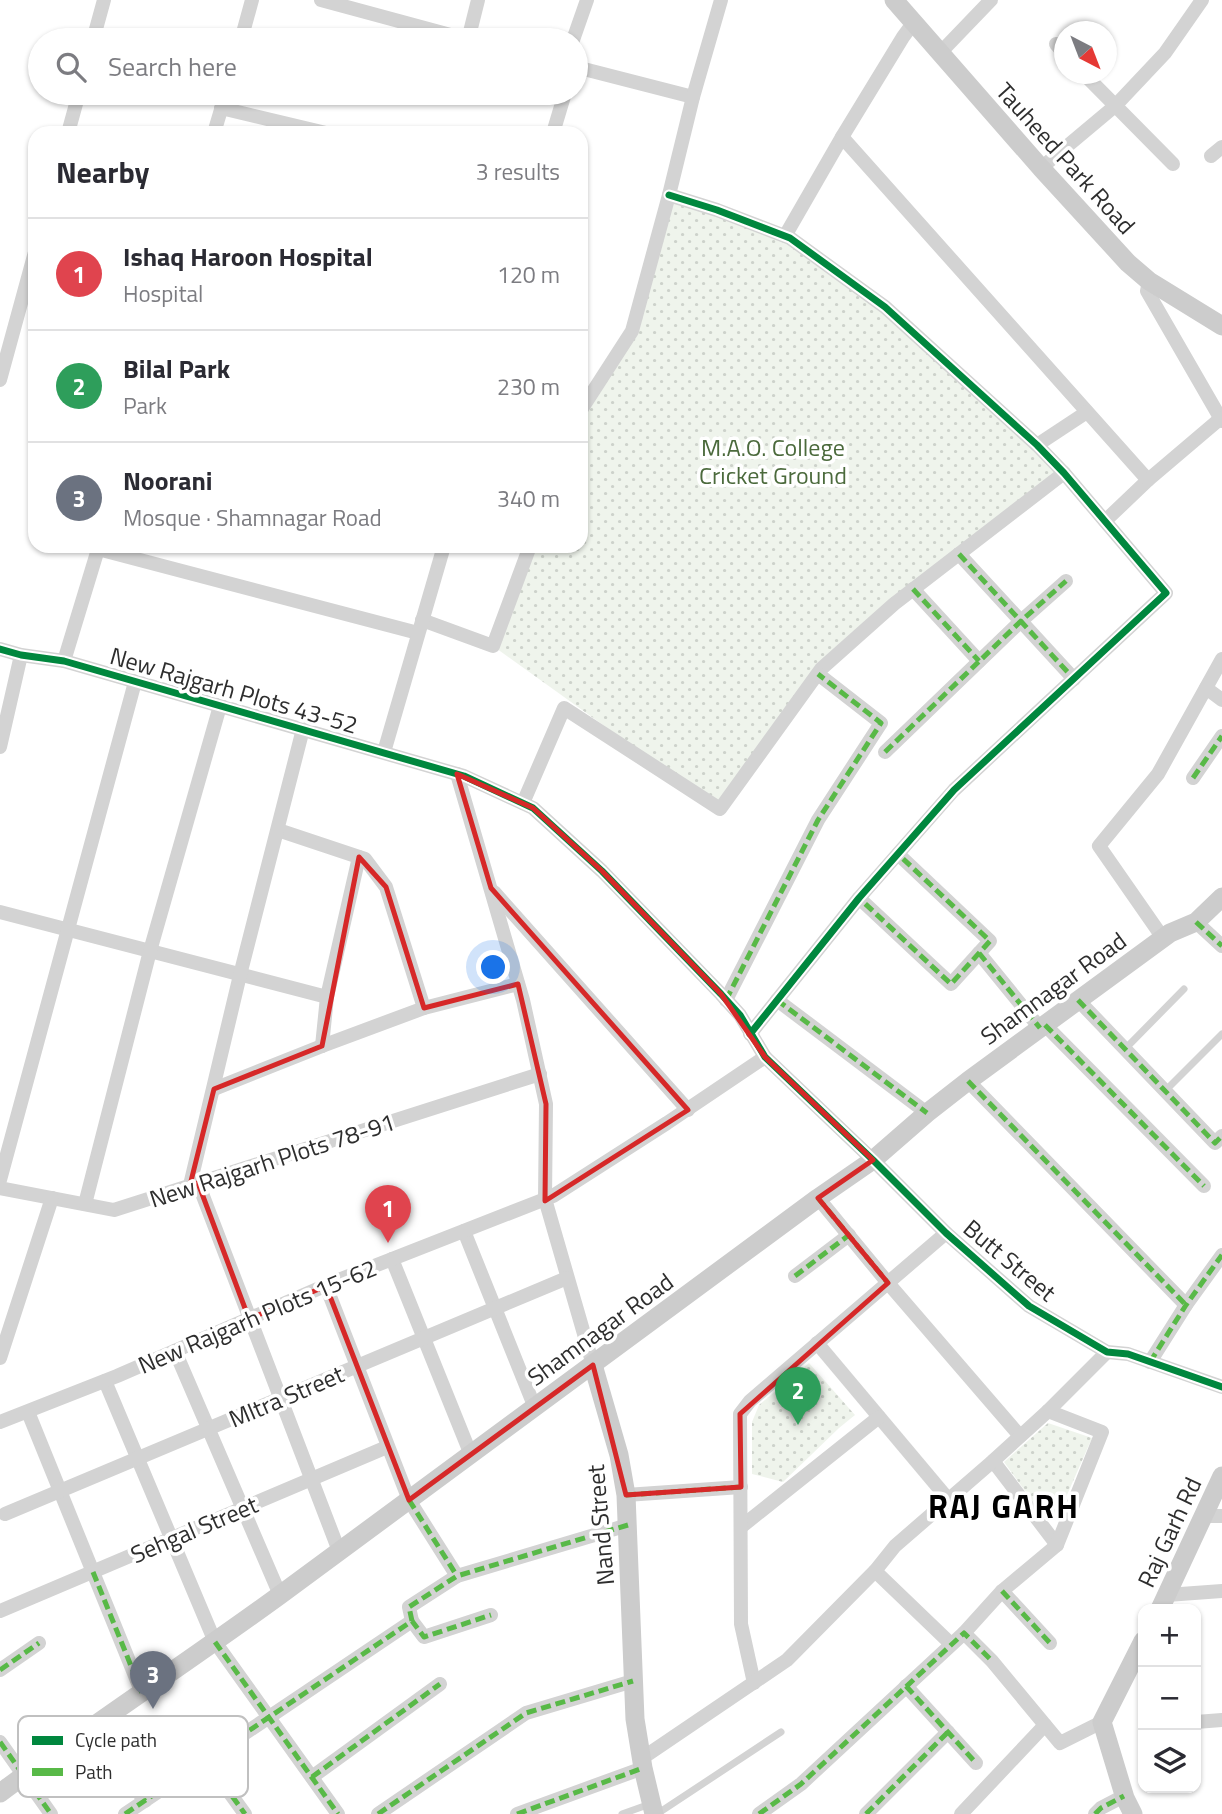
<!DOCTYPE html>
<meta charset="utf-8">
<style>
:root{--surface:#fff;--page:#f7f7f7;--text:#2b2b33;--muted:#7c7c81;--line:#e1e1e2;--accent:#777}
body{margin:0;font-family:"Titillium Web",sans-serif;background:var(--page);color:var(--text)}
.controls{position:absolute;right:21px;bottom:21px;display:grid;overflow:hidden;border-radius:14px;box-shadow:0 2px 5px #0004}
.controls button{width:63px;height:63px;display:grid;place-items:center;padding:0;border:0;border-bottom:2px solid var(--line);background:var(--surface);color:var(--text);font:35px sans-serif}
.compass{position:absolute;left:1054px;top:21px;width:63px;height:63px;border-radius:50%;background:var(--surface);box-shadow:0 2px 5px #0004;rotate:138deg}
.you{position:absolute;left:494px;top:968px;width:24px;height:24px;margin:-18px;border:5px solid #fff;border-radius:50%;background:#1a73e8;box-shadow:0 0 0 10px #1a73e833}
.badge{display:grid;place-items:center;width:46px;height:46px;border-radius:50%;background:var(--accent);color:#fff;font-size:23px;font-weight:700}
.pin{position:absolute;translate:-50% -58px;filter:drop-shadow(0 2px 4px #0008)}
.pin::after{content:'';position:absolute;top:37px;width:24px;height:21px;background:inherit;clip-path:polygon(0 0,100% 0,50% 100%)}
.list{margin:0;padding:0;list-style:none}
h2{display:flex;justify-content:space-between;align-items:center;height:91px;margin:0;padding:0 28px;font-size:30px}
h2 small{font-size:23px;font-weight:400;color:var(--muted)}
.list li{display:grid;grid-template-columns:46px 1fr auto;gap:21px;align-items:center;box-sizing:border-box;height:112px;padding:0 28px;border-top:2px solid var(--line)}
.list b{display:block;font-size:26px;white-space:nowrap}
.list p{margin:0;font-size:23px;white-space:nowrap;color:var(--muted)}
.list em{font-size:23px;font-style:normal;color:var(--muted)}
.icon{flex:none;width:38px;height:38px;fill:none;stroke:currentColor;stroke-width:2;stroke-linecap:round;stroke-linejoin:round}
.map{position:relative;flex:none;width:1222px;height:1814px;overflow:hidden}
.search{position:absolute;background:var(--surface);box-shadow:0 2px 5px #0004;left:28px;top:28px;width:560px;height:77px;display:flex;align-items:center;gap:18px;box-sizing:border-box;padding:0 24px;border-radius:38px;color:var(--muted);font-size:26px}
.panel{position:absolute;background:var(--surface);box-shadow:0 2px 5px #0004;left:28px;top:126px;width:560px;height:427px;border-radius:21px}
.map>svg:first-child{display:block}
</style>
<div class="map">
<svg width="1222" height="1814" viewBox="0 0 1222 1814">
<defs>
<pattern id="park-dots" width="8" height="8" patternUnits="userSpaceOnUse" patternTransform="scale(1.75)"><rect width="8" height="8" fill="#eff4ec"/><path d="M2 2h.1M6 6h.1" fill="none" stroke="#cdd2cb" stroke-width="1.8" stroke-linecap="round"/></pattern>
</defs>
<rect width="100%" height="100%" fill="#fff"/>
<g fill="url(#park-dots)">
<polygon points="669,195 785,236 885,307 1064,473 818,674 720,809 493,646 530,546 581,546 581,410 632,331"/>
<polygon points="809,1363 855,1415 839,1428 783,1482 752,1474 752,1422 759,1405"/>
<polygon points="1048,1423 1092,1438 1056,1520 1047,1521 1004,1462"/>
</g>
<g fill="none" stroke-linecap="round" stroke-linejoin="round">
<g stroke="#d3d3d3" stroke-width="7">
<polyline points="1125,1049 1184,989"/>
<polyline points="1165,1091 1222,1034"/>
<polyline points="622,1814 650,1804"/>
<polyline points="657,1814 781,1732"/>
</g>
<g stroke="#d3d3d3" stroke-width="14">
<polyline points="321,0 469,40"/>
<polyline points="93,40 104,0"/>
<polyline points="241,40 252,0"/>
<polyline points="468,40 478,0"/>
<polyline points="573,40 587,0"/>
<polyline points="1056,44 1064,53"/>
<polyline points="941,52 991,0"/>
<polyline points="576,67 693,97"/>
<polyline points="1084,74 1173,164"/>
<polyline points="221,108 326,133"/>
<polyline points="68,133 79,93"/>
<polyline points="214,133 226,93"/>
<polyline points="553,133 565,93"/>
<polyline points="842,137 1148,480 1105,521"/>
<polyline points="1211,156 1222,147"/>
<polyline points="1041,168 1115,106 1165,53 1202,0"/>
<polyline points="669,195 717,210 790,238 885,307 1037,445 1064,473 1166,593 954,790 859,898 750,1034"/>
<polyline points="785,236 842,137 903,37 914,22"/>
<polyline points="1149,281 1147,291 1222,421"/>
<polyline points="0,380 35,252"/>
<polyline points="581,410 632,331 669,195 693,97 721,0"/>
<polyline points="1037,445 1087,412"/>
<polyline points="1148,480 1221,418"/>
<polyline points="98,549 418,633"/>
<polyline points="959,554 1074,679"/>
<polyline points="913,589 979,661"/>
<polyline points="422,620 493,646 530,546"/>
<polyline points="0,649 21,655 64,661 464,776 533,808 602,871 721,994 740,1015 765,1057 873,1160 946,1233 1029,1306 1107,1352 1128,1354 1222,1387"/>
<polyline points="64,661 99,546"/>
<polyline points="1206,688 1222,700"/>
<polyline points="0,747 21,655"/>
<polyline points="384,752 444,546"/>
<polyline points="885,752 1021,621 1066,581"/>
<polyline points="457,774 523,1000 546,1104 545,1199 593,1365"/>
<polyline points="1193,778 1222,736"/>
<polyline points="523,803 564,708 720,809 821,669 894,604 1064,473"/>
<polyline points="278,830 365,859 386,887 424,1008"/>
<polyline points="494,892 688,1110"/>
<polyline points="859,898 951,984 990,941 898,854"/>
<polyline points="0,912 327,997"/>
<polyline points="1196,922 1222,946"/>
<polyline points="1163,938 1099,846 1158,774 1222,659"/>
<polyline points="979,953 1040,1028"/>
<polyline points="726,1000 818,820 881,723 818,674"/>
<polyline points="777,1000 927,1113"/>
<polyline points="1078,1000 1215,1143 1222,1136"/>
<polyline points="1045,1025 1204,1186"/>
<polyline points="322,1046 327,997 359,857"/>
<polyline points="968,1081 1186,1305"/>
<polyline points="214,1089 322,1046 424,1008 518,984"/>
<polyline points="0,1180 135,682"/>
<polyline points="198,1183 339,1551"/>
<polyline points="190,1185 240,975 303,729"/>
<polyline points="0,1188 114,1210 540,1074"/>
<polyline points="818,1198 888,1283 1020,1436"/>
<polyline points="85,1204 150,951 220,706"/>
<polyline points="464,1231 535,1408"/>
<polyline points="392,1259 471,1455"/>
<polyline points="795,1276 849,1235"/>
<polyline points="326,1286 409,1500 457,1576"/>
<polyline points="817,1343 948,1499"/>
<polyline points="175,1351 280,1595"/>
<polyline points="0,1358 52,1198"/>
<polyline points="1150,1362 1186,1305 1222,1255"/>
<polyline points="105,1381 215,1642 338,1814"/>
<polyline points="28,1412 142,1693"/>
<polyline points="0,1422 117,1376 336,1281 553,1196 667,1123 765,1057"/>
<polyline points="993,1461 1057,1545"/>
<polyline points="626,1495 741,1487"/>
<polyline points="5,1514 567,1278"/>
<polyline points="1204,1516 1222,1516"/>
<polyline points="741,1527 879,1417"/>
<polyline points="875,1571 951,1644"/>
<polyline points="1002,1591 1050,1643"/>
<polyline points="1167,1595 1222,1591"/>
<polyline points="0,1611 387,1447"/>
<polyline points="412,1621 409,1607 457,1576 628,1525"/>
<polyline points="964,1633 1002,1591 1057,1545 1102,1432 1048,1411"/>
<polyline points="0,1670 39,1643"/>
<polyline points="754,1683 741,1624 740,1414 750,1401 946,1233"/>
<polyline points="906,1686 976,1763"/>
<polyline points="1196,1722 1222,1720"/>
<polyline points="90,1727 145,1801"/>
<polyline points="0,1742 51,1814"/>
<polyline points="641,1759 787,1660 875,1571 895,1546 993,1461 1048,1411 1107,1352"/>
<polyline points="206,1760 245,1814"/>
<polyline points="312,1777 440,1684"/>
<polyline points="125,1814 412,1621 424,1637 491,1615"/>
<polyline points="378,1814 526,1713 633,1681"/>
<polyline points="517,1814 643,1768"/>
<polyline points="759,1814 801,1784 964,1633 992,1661 1060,1743 1102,1722"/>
<polyline points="866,1814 948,1732"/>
<polyline points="961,1814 1045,1725"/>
<polyline points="1095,1814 1101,1808 1124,1796"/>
</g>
<g stroke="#ccc" stroke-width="19">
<polyline points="894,0 1041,168 1128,263 1149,281 1222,326"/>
<polyline points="593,1365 619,1455 626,1495 635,1719 643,1768 654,1814"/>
<polyline points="1160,1609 1222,1476"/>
<path d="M0,1793C92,1725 188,1662 280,1595L818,1198L873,1160L927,1113L968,1081L1170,933L1196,922L1222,897"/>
<polyline points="1133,1814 1125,1798 1102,1722 1143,1641"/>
</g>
<g stroke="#58b947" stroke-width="5" stroke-dasharray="10 5" stroke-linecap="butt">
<polyline points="959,554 1074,679"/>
<polyline points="913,589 979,661"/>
<polyline points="885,752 1021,621 1066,581"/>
<polyline points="1193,778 1222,736"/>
<polyline points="855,903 859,898 951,984 990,941 898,854"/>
<polyline points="1196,922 1222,946"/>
<polyline points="979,953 1040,1028"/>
<polyline points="726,1000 818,820 881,723 818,674"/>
<polyline points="777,1000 927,1113"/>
<polyline points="1078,1000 1215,1143 1222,1136"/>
<polyline points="1045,1025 1204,1186"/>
<polyline points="968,1081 1186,1305"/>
<polyline points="818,1198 888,1283"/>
<polyline points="795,1276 849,1235"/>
<polyline points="1150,1362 1186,1305 1222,1255"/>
<polyline points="626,1495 741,1487"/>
<polyline points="409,1500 457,1576"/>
<polyline points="93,1572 142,1693"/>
<polyline points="1002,1591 1050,1643"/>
<polyline points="412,1621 409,1607 457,1576 628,1525"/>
<polyline points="215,1642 338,1814"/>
<polyline points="0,1670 39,1643"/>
<polyline points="906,1686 976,1763"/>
<polyline points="90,1727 145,1801"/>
<polyline points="0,1742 51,1814"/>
<polyline points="206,1760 245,1814"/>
<polyline points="312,1777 440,1684"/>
<polyline points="125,1814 412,1621 424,1637 491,1615"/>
<polyline points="378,1814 526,1713 633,1681"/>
<polyline points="517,1814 643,1768"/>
<polyline points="759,1814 801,1784 964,1633 992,1661"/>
<polyline points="866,1814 948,1732"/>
<polyline points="1095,1814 1101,1808 1124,1796"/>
</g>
<defs>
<g id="cycleway">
<polyline points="669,195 717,210 790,238 885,307 1037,445 1064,473 1166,593 954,790 859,898 750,1034"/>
<polyline points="0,649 21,655 64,661 464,776 533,808 602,871 721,994 740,1015 765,1057 873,1160 946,1233 1029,1306 1107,1352 1128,1354 1222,1387"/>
</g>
</defs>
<use href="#cycleway" stroke="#fff" stroke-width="11"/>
<use href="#cycleway" stroke="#00873e" stroke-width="7"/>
</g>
<path fill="none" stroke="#d62828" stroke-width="5" stroke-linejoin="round" d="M457,774L533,808L602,871L721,994L765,1057L873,1160L818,1198L888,1283L740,1414L741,1487L626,1495L593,1365L409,1500L326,1286L249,1319L198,1183L190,1185L214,1089L322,1046L359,857L386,887L424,1008L518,984L546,1104L545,1201L688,1110L491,888Z"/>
<g text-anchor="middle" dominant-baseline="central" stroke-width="7" stroke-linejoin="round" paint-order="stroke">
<g font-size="24" fill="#2e2e2e" stroke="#fff">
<text transform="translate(1066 158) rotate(48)">Tauheed Park Road</text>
<text transform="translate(234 690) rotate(16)">New Rajgarh Plots 43-52</text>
<text transform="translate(1053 988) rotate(-36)">Shamnagar Road</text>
<text transform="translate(272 1160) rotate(-18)">New Rajgarh Plots 78-91</text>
<text transform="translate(1010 1260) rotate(40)">Butt Street</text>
<text transform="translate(257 1316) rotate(-23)">New Rajgarh Plots 15-62</text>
<text transform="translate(600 1329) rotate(-36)">Shamnagar Road</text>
<text transform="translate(286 1396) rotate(-23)">MItra Street</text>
<text transform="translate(600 1525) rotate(-95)">Nand Street</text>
<text transform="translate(194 1529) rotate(-23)">Sehgal Street</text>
<text transform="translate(1169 1532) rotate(-65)">Raj Garh Rd</text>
</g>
<g font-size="24" fill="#4b6a3c" stroke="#fff">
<text x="773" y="447">M.A.O. College<tspan x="773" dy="28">Cricket Ground</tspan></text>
</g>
<g font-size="32" font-weight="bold" letter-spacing="2" fill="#000" stroke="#fff">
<text x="1004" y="1506">RAJ GARH</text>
</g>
</g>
<rect x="18" y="1716" width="230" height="81" rx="10" fill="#fff" stroke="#c0c0c0" stroke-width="2"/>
<rect x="32" y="1736" width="31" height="9" fill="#00873e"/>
<rect x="32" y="1768" width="31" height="8" fill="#58b947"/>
<g font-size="19" fill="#2e2e2e">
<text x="75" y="1747">Cycle path</text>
<text x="75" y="1779">Path</text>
</g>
</svg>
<div class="controls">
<button>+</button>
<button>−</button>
<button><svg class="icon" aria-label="layers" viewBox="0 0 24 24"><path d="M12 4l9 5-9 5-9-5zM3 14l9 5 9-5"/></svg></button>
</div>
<svg class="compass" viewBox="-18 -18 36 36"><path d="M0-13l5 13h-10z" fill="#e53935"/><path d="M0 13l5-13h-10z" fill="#7c7c81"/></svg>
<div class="you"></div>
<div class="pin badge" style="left:388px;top:1243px;background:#e0444e">1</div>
<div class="pin badge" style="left:798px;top:1425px;background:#2e9e5b">2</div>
<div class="pin badge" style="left:153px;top:1709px;background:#6b7280">3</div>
<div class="search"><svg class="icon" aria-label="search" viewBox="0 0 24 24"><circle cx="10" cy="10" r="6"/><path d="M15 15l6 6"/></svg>Search here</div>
<section class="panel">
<h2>Nearby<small>3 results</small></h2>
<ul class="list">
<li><span class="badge" style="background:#e0444e">1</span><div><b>Ishaq Haroon Hospital</b><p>Hospital</p></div><em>120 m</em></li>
<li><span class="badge" style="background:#2e9e5b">2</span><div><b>Bilal Park</b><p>Park</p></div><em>230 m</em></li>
<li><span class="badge" style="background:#6b7280">3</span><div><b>Noorani</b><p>Mosque · Shamnagar Road</p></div><em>340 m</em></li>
</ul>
</section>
</div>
